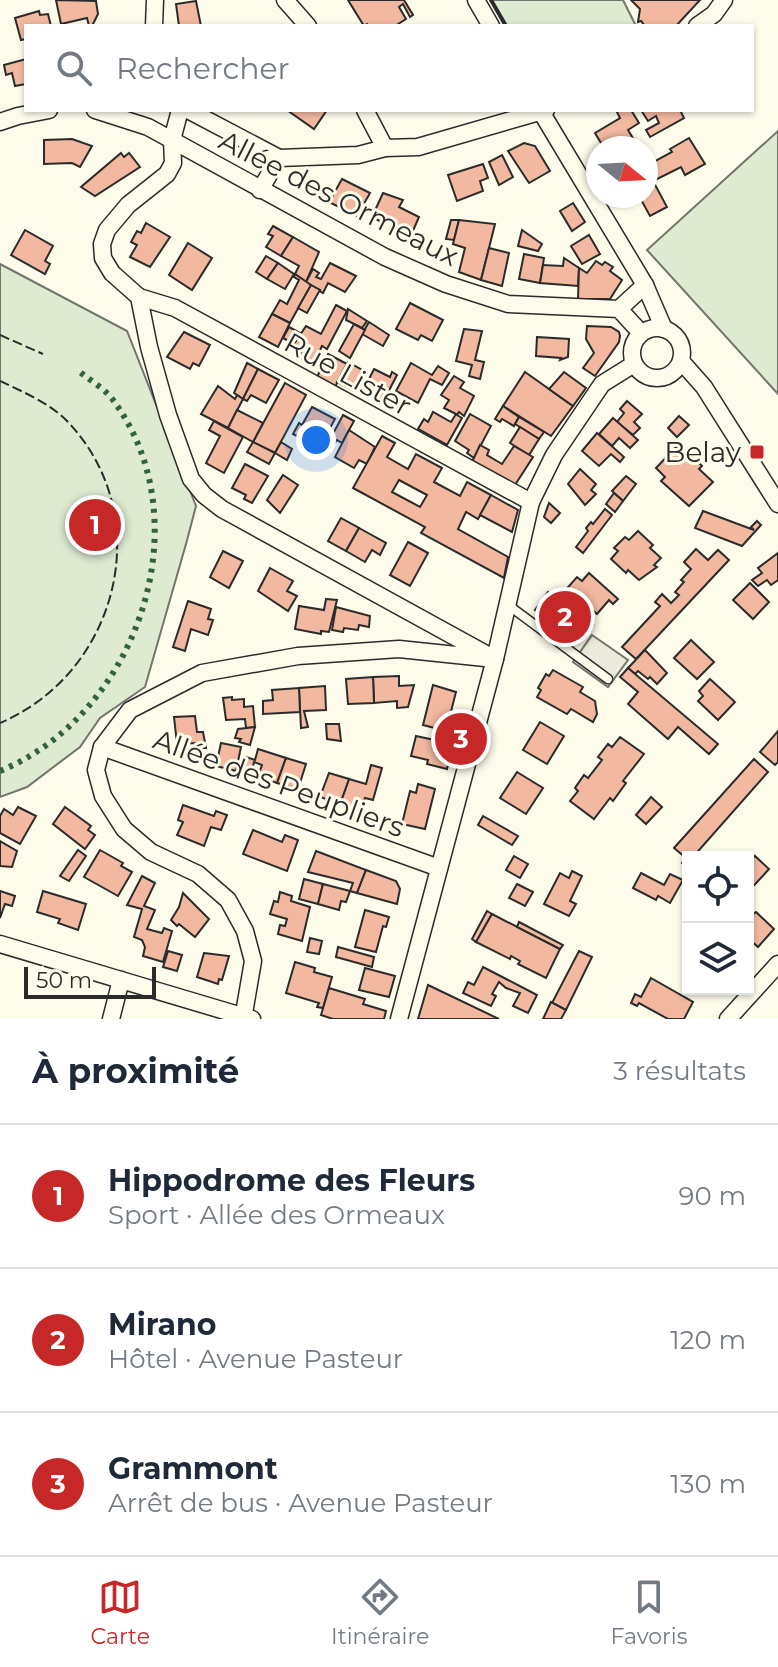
<!DOCTYPE html>
<html lang="fr">
<meta charset="utf-8">
<style>
:root{--surface:#fff;--page:#f2f2f3;--text:#1f2937;--muted:#747a83;--line:#e0e1e3;--accent:#c62828}
body{margin:0;font-family:Montserrat,sans-serif;background:var(--page);color:var(--text)}
.controls{position:absolute;right:24px;bottom:24px;display:grid;overflow:hidden;border-radius:0px;box-shadow:0 2px 6px #0004}
.controls button{width:72px;height:72px;display:grid;place-items:center;padding:0;border:0;border-bottom:2px solid var(--line);background:var(--surface);color:var(--text);font:40px sans-serif}
.compass{position:absolute;left:586px;top:136px;width:72px;height:72px;border-radius:50%;background:var(--surface);box-shadow:0 2px 6px #0004;rotate:108deg}
.scale{position:absolute;left:24px;bottom:20px;width:132px;box-sizing:border-box;padding-left:8px;border:4px solid #2b2b2b;border-top:0;font-size:22px;line-height:28px;white-space:nowrap;color:#2b2b2b;-webkit-text-stroke:6px #fdfbea;paint-order:stroke}
.you{position:absolute;left:316px;top:440px;width:28px;height:28px;margin:-20px;border:6px solid #fff;border-radius:50%;background:#1a73e8;box-shadow:0 0 0 12px #1a73e833}
.badge{display:grid;place-items:center;width:52px;height:52px;border-radius:50%;background:var(--accent);color:#fff;font-size:26px;font-weight:700}
.pin{position:absolute;translate:-50% -50%;border:4px solid #fff;box-shadow:0 2px 8px #0006}
.list{margin:0;padding:0;list-style:none}
h2{display:flex;justify-content:space-between;align-items:center;height:104px;margin:0;padding:0 32px;font-size:34px}
h2 small{font-size:26px;font-weight:400;color:var(--muted)}
.list li{display:grid;grid-template-columns:52px 1fr auto;gap:24px;align-items:center;box-sizing:border-box;height:144px;padding:0 32px;border-top:2px solid var(--line)}
.list b{display:block;font-size:30px;white-space:nowrap}
.list p{margin:0;font-size:26px;white-space:nowrap;color:var(--muted)}
.list em{font-size:26px;font-style:normal;color:var(--muted)}
.icon{flex:none;width:44px;height:44px;fill:none;stroke:currentColor;stroke-width:2;stroke-linecap:round;stroke-linejoin:round}
.map{position:relative;flex:none;width:778px;height:1019px;overflow:hidden}
.search{position:absolute;background:var(--surface);box-shadow:0 2px 6px #0004;left:24px;right:24px;top:24px;height:88px;display:flex;align-items:center;gap:20px;box-sizing:border-box;padding:0 28px;border-radius:0px;color:var(--muted);font-size:30px}
.sheet{height:536px;background:var(--surface)}
nav{display:flex;justify-content:space-around;align-items:center;box-sizing:border-box;height:112px;border-top:2px solid var(--line);background:var(--surface);font-size:22px;color:var(--muted)}
nav a{display:grid;justify-items:center;gap:4px}
nav .on{color:var(--accent)}
.map>svg:first-child{display:block}
</style>
<div class="map">
<svg width="778" height="1019" viewBox="0 0 778 1019">
<rect width="100%" height="100%" fill="#fdfbea"/>
<g fill="#deebd1" stroke="#74746e" stroke-width="2">
<polygon points="491,0 623,0 636,26 506,26"/>
<polygon points="778,131 778,394 647,250"/>
<polygon points="0,264 127,331 196,506 186,544 145,687 100,718 80,747 27,787 0,797"/>
</g>
<polygon fill="#eceadb" stroke="#74746e" stroke-width="2" points="592,635 628,660 608,687 573,662"/>
<g fill="#f2b8a0" stroke="#2b2b2b" stroke-width="2" fill-rule="evenodd">
<polygon points="56,0 96,1 98,14 92,26 89,26 87,18 61,24"/>
<polygon points="348,0 404,0 413,15 410,17 403,4 399,7 406,19 395,26 369,26 367,24 364,26"/>
<polygon points="631,0 700,0 676,26 645,26 641,21 638,22 640,9"/>
<polygon points="196,1 201,26 179,26 176,4"/>
<polygon points="39,11 40,15 48,14 51,26 26,26 26,39 21,40 15,18"/>
<polygon points="26,59 26,84 15,86 12,73 6,75 4,65"/>
<polygon points="287,110 327,110 314,129"/>
<polygon points="616,110 631,110 639,123 628,130 636,143 628,148 604,148 595,133 620,118"/>
<polygon points="641,110 680,110 684,118 650,137 646,130 659,123 656,116 648,121"/>
<polygon points="689,138 705,164 685,175 681,167 653,181 667,207 650,216 639,196 646,196 646,166 672,152 670,149"/>
<polygon points="72,139 92,146 80,167 72,163 44,164 44,140"/>
<polygon points="524,143 535,146 550,171 529,183 508,151"/>
<polygon points="121,153 124,157 129,153 140,167 95,196 81,187"/>
<polygon points="502,155 513,177 499,185 489,162"/>
<polygon points="483,164 488,178 480,181 483,191 457,201 448,175"/>
<polygon points="342,179 370,193 357,216 329,202"/>
<polygon points="383,193 403,200 399,207 419,217 412,233 387,220 385,224 372,217"/>
<polygon points="573,203 585,222 572,231 560,211"/>
<polygon points="451,220 459,220 454,240 446,239"/>
<polygon points="459,220 495,224 481,280 459,272 465,248 453,244"/>
<polygon points="146,223 170,237 150,267 130,257 137,245 131,242 137,231 141,233"/>
<polygon points="273,226 293,237 281,256 266,247 273,236 268,234"/>
<polygon points="25,230 53,246 45,261 50,264 45,274 11,255"/>
<polygon points="522,230 542,244 538,251 518,246"/>
<polygon points="589,235 600,254 582,264 571,246"/>
<polygon points="293,237 319,252 306,282 295,274 299,266 281,256"/>
<polygon points="188,243 212,258 192,290 169,275"/>
<polygon points="489,248 509,253 502,286 481,280"/>
<polygon points="524,254 544,258 540,283 519,279"/>
<polygon points="266,256 278,263 267,279 256,272"/>
<polygon points="564,258 579,268 578,286 540,283 543,265 563,266"/>
<polygon points="596,261 602,265 605,262 613,267 610,271 622,280 610,299 578,299 579,268 587,273"/>
<polygon points="278,263 294,274 285,289 267,279"/>
<polygon points="330,263 356,276 345,292 328,283 323,293 306,282 313,269 319,273 316,277 321,279"/>
<polygon points="295,274 311,285 290,323 272,314 280,300 287,304 299,280 294,277"/>
<polygon points="311,285 320,290 307,313 298,308"/>
<polygon points="410,303 443,320 432,341 421,335 418,340 396,329"/>
<polygon points="336,305 347,311 327,349 322,346 313,365 298,357 303,349 294,344 306,326 321,334"/>
<polygon points="348,309 367,321 362,328 346,320"/>
<polygon points="272,314 290,323 278,347 259,337"/>
<polygon points="369,322 389,335 383,346 362,334"/>
<polygon points="354,324 365,330 350,358 339,351"/>
<polygon points="587,326 611,327 619,332 620,336 619,342 595,376 583,368 594,353 586,339"/>
<polygon points="289,327 300,333 294,344 283,338"/>
<polygon points="464,329 482,331 475,360 484,362 480,379 469,376 472,365 456,361"/>
<polygon points="184,332 210,345 199,366 193,363 190,369 167,357"/>
<polygon points="537,337 569,339 568,357 560,360 561,358 536,356"/>
<polygon points="328,354 347,364 335,387 317,377"/>
<polygon points="348,362 364,371 354,391 337,382"/>
<polygon points="247,363 258,369 243,399 234,393"/>
<polygon points="411,363 432,375 438,366 449,373 442,385 430,379 418,403 396,391"/>
<polygon points="258,369 279,380 266,403 251,395 247,401 243,399"/>
<polygon points="374,369 390,377 392,372 397,375 383,402 364,389"/>
<polygon points="525,372 573,406 551,436 503,406"/>
<polygon points="564,372 586,388 573,406 549,389"/>
<polygon points="454,376 464,382 460,388 474,396 464,416 459,412 457,415 462,418 447,445 418,429 424,419 428,422 433,412 451,422 456,414 444,408 449,400 441,395"/>
<polygon points="285,383 306,395 275,453 253,442"/>
<polygon points="218,386 235,399 237,395 243,399 228,428 201,414"/>
<polygon points="627,401 642,414 634,422 640,428 633,435 617,422 624,413 620,409"/>
<polygon points="503,406 519,417 514,426 502,419 500,422 495,419"/>
<polygon points="312,407 335,419 325,437 316,432 310,443 293,434 299,423 302,425"/>
<polygon points="237,410 263,423 253,442 228,428"/>
<polygon points="470,414 491,426 474,458 467,453 469,450 455,441"/>
<polygon points="343,415 354,421 342,443 337,440 331,447 327,445"/>
<polygon points="679,416 689,425 677,437 668,428"/>
<polygon points="519,417 544,432 539,439 515,424"/>
<polygon points="613,418 638,440 630,448 619,438 612,446 599,434"/>
<polygon points="214,421 243,437 224,473 206,463 220,436 209,430"/>
<polygon points="520,427 539,439 529,455 510,443"/>
<polygon points="349,430 375,447 367,464 359,460 354,468 335,457"/>
<polygon points="597,433 624,457 620,462 611,454 599,466 582,451"/>
<path d="M382,436L395,443L387,457L408,469L416,454L442,468L434,482L460,496L467,482L491,495L478,519L466,512L458,529L508,557L504,578L421,533L425,527L353,488ZM399,480L427,495L420,507L392,492Z"/>
<polygon points="253,442 275,453 269,464 247,452"/>
<polygon points="281,442 292,449 287,460 275,453"/>
<polygon points="480,445 489,450 487,455 502,464 514,446 533,457 515,485 472,462"/>
<polygon points="676,447 688,459 691,455 702,466 699,469 713,482 689,506 661,481 665,477 656,468"/>
<polygon points="245,464 268,476 252,503 244,499 246,495 232,488"/>
<polygon points="580,469 596,484 591,490 596,494 585,505 568,484"/>
<polygon points="283,475 298,485 280,513 267,500"/>
<polygon points="626,476 636,484 623,501 612,491"/>
<polygon points="614,493 623,501 615,512 606,504"/>
<polygon points="491,495 518,510 512,532 480,515"/>
<polygon points="549,503 560,513 551,523 544,517"/>
<polygon points="605,509 612,515 583,553 576,547 588,531 586,528 591,522 593,524"/>
<polygon points="703,511 754,530 751,527 757,521 761,525 742,546 695,528"/>
<polygon points="341,518 359,528 346,551 328,541"/>
<polygon points="359,528 386,543 380,555 372,550 365,562 346,551"/>
<polygon points="638,531 653,545 650,548 661,558 654,565 657,567 639,580 628,570 626,573 611,559 618,551 614,548 625,537 629,540"/>
<polygon points="408,542 428,553 410,586 390,575"/>
<polygon points="696,549 708,560 718,550 729,560 636,659 622,647 660,606 655,602 662,594 671,603 679,595 675,592 684,582 681,580 691,569 684,562"/>
<polygon points="223,551 243,561 229,588 210,577"/>
<polygon points="778,553 778,580 771,585 767,580 758,586 752,580 762,573 758,568"/>
<polygon points="270,568 293,581 287,591 297,596 288,611 258,591"/>
<polygon points="589,573 618,599 613,604 609,600 597,614 578,597 572,603 561,595 577,577 582,581"/>
<polygon points="750,583 769,602 753,619 733,600"/>
<polygon points="548,592 593,625 579,641 535,610"/>
<polygon points="326,599 337,600 329,632 321,631 321,634 295,629 299,606 324,610"/>
<polygon points="188,601 211,609 208,619 213,620 208,635 191,629 185,651 173,647"/>
<polygon points="336,607 370,616 369,627 359,625 358,630 344,628 343,632 332,630"/>
<polygon points="691,640 714,662 697,679 674,658"/>
<polygon points="645,650 667,673 657,684 650,677 648,679 638,671 635,674 628,668"/>
<polygon points="628,668 718,744 709,754 678,727 668,739 628,704 638,692 620,677"/>
<polygon points="553,670 583,687 580,692 595,701 597,714 593,722 571,709 567,714 537,697 541,690 538,688 546,674 549,676"/>
<polygon points="399,676 399,686 414,685 408,707 397,708 397,701 374,703 373,677"/>
<polygon points="373,677 374,703 348,704 346,679"/>
<polygon points="710,679 735,702 718,720 698,701 703,696 699,691"/>
<polygon points="433,685 456,692 446,731 423,725"/>
<polygon points="325,686 326,710 304,711 308,727 301,728 299,688"/>
<polygon points="299,688 300,712 263,714 263,701 273,700 272,690"/>
<polygon points="232,697 232,700 244,699 244,707 253,706 255,727 246,728 245,719 226,720 223,698"/>
<polygon points="195,716 197,732 203,732 206,748 198,748 198,743 177,744 174,717"/>
<polygon points="540,722 564,736 547,764 523,750"/>
<polygon points="326,724 339,724 341,741 327,739"/>
<polygon points="255,727 250,745 239,742 241,739 235,738 238,729"/>
<polygon points="778,731 778,762 775,765 760,752"/>
<polygon points="416,736 453,744 447,769 427,764 428,760 411,756"/>
<polygon points="620,737 644,754 623,781 626,783 613,801 610,798 594,819 570,801 578,791 575,788 584,775 588,778 602,760 598,757 608,744 612,747"/>
<polygon points="221,743 241,747 236,771 216,766"/>
<polygon points="258,749 286,758 277,783 258,776 262,765 254,762 251,774 243,771 246,757 255,760"/>
<polygon points="286,758 306,764 298,789 277,783"/>
<polygon points="754,759 768,772 693,857 688,857 685,866 682,863 686,858 674,848"/>
<polygon points="371,765 382,768 373,800 365,798 360,811 340,804 349,779 366,784"/>
<polygon points="517,772 543,788 526,814 500,798"/>
<polygon points="329,773 349,779 340,804 320,797"/>
<polygon points="418,784 435,789 425,829 402,824 410,791 416,793"/>
<polygon points="651,797 662,807 646,824 636,815"/>
<polygon points="183,805 214,816 216,811 227,815 221,830 211,827 204,846 177,835 183,822 178,820"/>
<polygon points="18,807 36,816 20,844 0,833 0,816 4,809 13,815"/>
<polygon points="65,807 91,826 88,830 95,835 85,849 53,824"/>
<polygon points="483,816 518,836 512,845 478,825"/>
<polygon points="253,830 282,842 285,835 298,840 287,871 243,854"/>
<polygon points="0,841 17,851 12,867 0,866"/>
<polygon points="78,850 86,856 69,881 60,876"/>
<polygon points="100,850 123,863 121,866 132,872 118,896 84,877"/>
<polygon points="316,851 366,870 357,893 350,891 353,883 308,872"/>
<polygon points="514,856 528,864 520,878 506,870"/>
<polygon points="755,856 769,869 748,892 748,863"/>
<polygon points="366,870 396,881 400,889 397,904 357,893"/>
<polygon points="572,871 582,876 570,901 576,904 569,916 544,904 560,873 569,878"/>
<polygon points="641,873 664,885 670,874 683,880 670,903 658,896 656,900 633,888"/>
<polygon points="142,876 155,883 144,906 155,910 147,929 162,933 164,928 172,931 163,962 143,956 145,947 142,940 134,937 142,909 127,905"/>
<polygon points="304,879 323,884 318,904 299,899"/>
<polygon points="323,884 350,891 346,902 341,901 339,910 318,904"/>
<polygon points="517,884 533,892 525,906 509,898"/>
<polygon points="0,891 15,896 12,906 5,904 0,918"/>
<polygon points="43,891 86,904 78,930 58,923 60,919 37,912"/>
<polygon points="280,892 292,896 291,901 310,907 302,941 278,934 280,925 285,926 287,919 270,914 274,901 278,902"/>
<polygon points="183,893 209,919 195,937 179,924 177,926 171,920 179,907"/>
<polygon points="365,910 389,917 386,927 383,926 376,952 355,947"/>
<polygon points="487,911 492,914 476,942 472,939"/>
<polygon points="756,912 774,929 758,947 748,938 748,918"/>
<polygon points="492,914 560,949 546,978 518,964 520,961 511,956 510,959 476,942"/>
<polygon points="519,922 563,945 560,949 517,927"/>
<polygon points="310,938 322,941 319,954 307,952"/>
<polygon points="338,947 374,957 372,967 336,957"/>
<polygon points="168,951 182,955 177,971 163,967"/>
<polygon points="579,951 592,957 566,1010 552,1003"/>
<polygon points="204,953 229,956 222,980 219,979 218,984 197,977"/>
<polygon points="295,962 315,968 314,972 332,977 323,1008 317,1007 319,1003 286,993"/>
<polygon points="483,967 537,995 528,1013 513,1006 520,993 506,988 499,982 492,994 496,996 491,1006 463,993 468,982 474,985"/>
<polygon points="365,968 395,976 389,997 359,990"/>
<polygon points="651,978 693,1002 684,1019 668,1019 639,1003 637,1006 631,1003 635,994 641,997"/>
<polygon points="428,985 499,1019 418,1019"/>
<polygon points="329,988 365,999 363,1004 386,1011 384,1019 333,1019 321,1015"/>
<polygon points="551,1002 566,1010 561,1019 543,1019"/>
</g>
<g fill="none" stroke-linecap="round" stroke-linejoin="round">
<defs>
<polyline id="lane" points="508,605 608,679"/>
<g id="street">
<polyline points="285,0 308,26"/>
<polyline points="476,0 491,26"/>
<polyline points="154,26 155,0"/>
<polyline points="697,26 714,14 724,0"/>
<polyline points="95,110 148,127 385,257 446,284 508,304 619,309 641,333"/>
<polyline points="180,110 172,140 173,163 167,174 128,205 107,230 102,244 103,258 112,273 139,297 149,347 168,415 191,479 204,495 222,509 495,659"/>
<polyline points="188,110 279,158 358,155 385,148 418,147 546,110"/>
<polyline points="365,110 385,148"/>
<polyline points="540,110 645,285 664,329"/>
<polyline points="0,122 18,116 49,110"/>
<polyline points="260,190 279,158"/>
<polyline points="139,297 175,308 531,502"/>
<polyline points="619,309 645,285"/>
<circle cx="657" cy="353" r="25"/>
<polyline points="681,361 704,387 778,504"/>
<polyline points="102,747 439,868"/>
<polyline points="0,944 252,1019"/>
<polyline points="111,1019 121,980"/>
<polyline points="243,1019 253,961 245,931 228,900 198,874 151,852 124,829 103,796 96,770 102,747 130,710 202,673 298,656 399,649 485,658"/>
<polyline points="399,1019 495,659 531,502 554,455 602,384 634,364"/>
<polyline points="728,1019 778,964"/>
</g>
</defs>
<use href="#lane" stroke="#2b2b2b" stroke-width="11"/>
<use href="#street" stroke="#2b2b2b" stroke-width="19"/>
<use href="#lane" stroke="#fdfbea" stroke-width="8"/>
<use href="#street" stroke="#fdfbea" stroke-width="16"/>
<path stroke="#34623c" stroke-width="6" stroke-dasharray="4 6" stroke-linecap="butt" d="M0,771C137,715 204,522 113,400C105,389 91,381 80,372"/>
<g stroke="#2b2b2b" stroke-width="2" stroke-dasharray="10 4" stroke-linecap="butt">
<polyline points="0,335 43,354"/>
<path d="M0,381C23,392 50,403 68,422C158,517 118,673 0,723"/>
</g>
<polyline stroke="#2b2b2b" stroke-width="4" points="491,0 506,26"/>
</g>
<rect fill="#c62828" stroke="#fdfbea" stroke-width="3" x="749" y="444" width="16" height="16" rx="4"/>
<g text-anchor="middle" dominant-baseline="central" stroke-width="6" stroke-linejoin="round" paint-order="stroke">
<g font-size="28" fill="#2b2b2b" stroke="#fdfbea">
<text transform="translate(339 198) rotate(27)">Allée des Ormeaux</text>
<text transform="translate(348 374) rotate(29)">Rue Lister</text>
<text transform="translate(279 783) rotate(20)">Allée des Peupliers</text>
</g>
<g font-size="28" fill="#2b2b2b" stroke="#fdfbea" text-anchor="end">
<text x="741" y="452">Belay</text>
</g>
</g>
</svg>
<div class="controls">
<button><svg class="icon" aria-label="locate" viewBox="0 0 24 24"><circle cx="12" cy="12" r="6"/><path d="M12 2v4M12 18v4M2 12h4M18 12h4"/></svg></button>
<button><svg class="icon" aria-label="layers" viewBox="0 0 24 24"><path d="M12 4l9 5-9 5-9-5zM3 14l9 5 9-5"/></svg></button>
</div>
<svg class="compass" viewBox="-18 -18 36 36"><path d="M0-13l5 13h-10z" fill="#e53935"/><path d="M0 13l5-13h-10z" fill="#747a83"/></svg>
<div class="scale">50 m</div>
<div class="you"></div>
<div class="pin badge" style="left:95px;top:525px">1</div>
<div class="pin badge" style="left:565px;top:617px">2</div>
<div class="pin badge" style="left:461px;top:739px">3</div>
<div class="search"><svg class="icon" aria-label="search" viewBox="0 0 24 24"><circle cx="10" cy="10" r="6"/><path d="M15 15l6 6"/></svg>Rechercher</div>
</div>
<section class="sheet">
<h2>À proximité<small>3 résultats</small></h2>
<ul class="list">
<li><span class="badge">1</span><div><b>Hippodrome des Fleurs</b><p>Sport · Allée des Ormeaux</p></div><em>90 m</em></li>
<li><span class="badge">2</span><div><b>Mirano</b><p>Hôtel · Avenue Pasteur</p></div><em>120 m</em></li>
<li><span class="badge">3</span><div><b>Grammont</b><p>Arrêt de bus · Avenue Pasteur</p></div><em>130 m</em></li>
</ul>
</section>
<nav>
<a class="on"><svg class="icon" aria-label="map" viewBox="0 0 24 24"><path d="M3 6l6-2 6 2 6-2v14l-6 2-6-2-6 2zM9 4v14M15 6v14"/></svg>Carte</a>
<a><svg class="icon" aria-label="directions" viewBox="0 0 24 24"><path d="M12 3l9 9-9 9-9-9zM9 14v-3h6M13 9l2 2-2 2"/></svg>Itinéraire</a>
<a><svg class="icon" aria-label="saved" viewBox="0 0 24 24"><path d="M7 4h10v16l-5-4-5 4z"/></svg>Favoris</a>
</nav>
